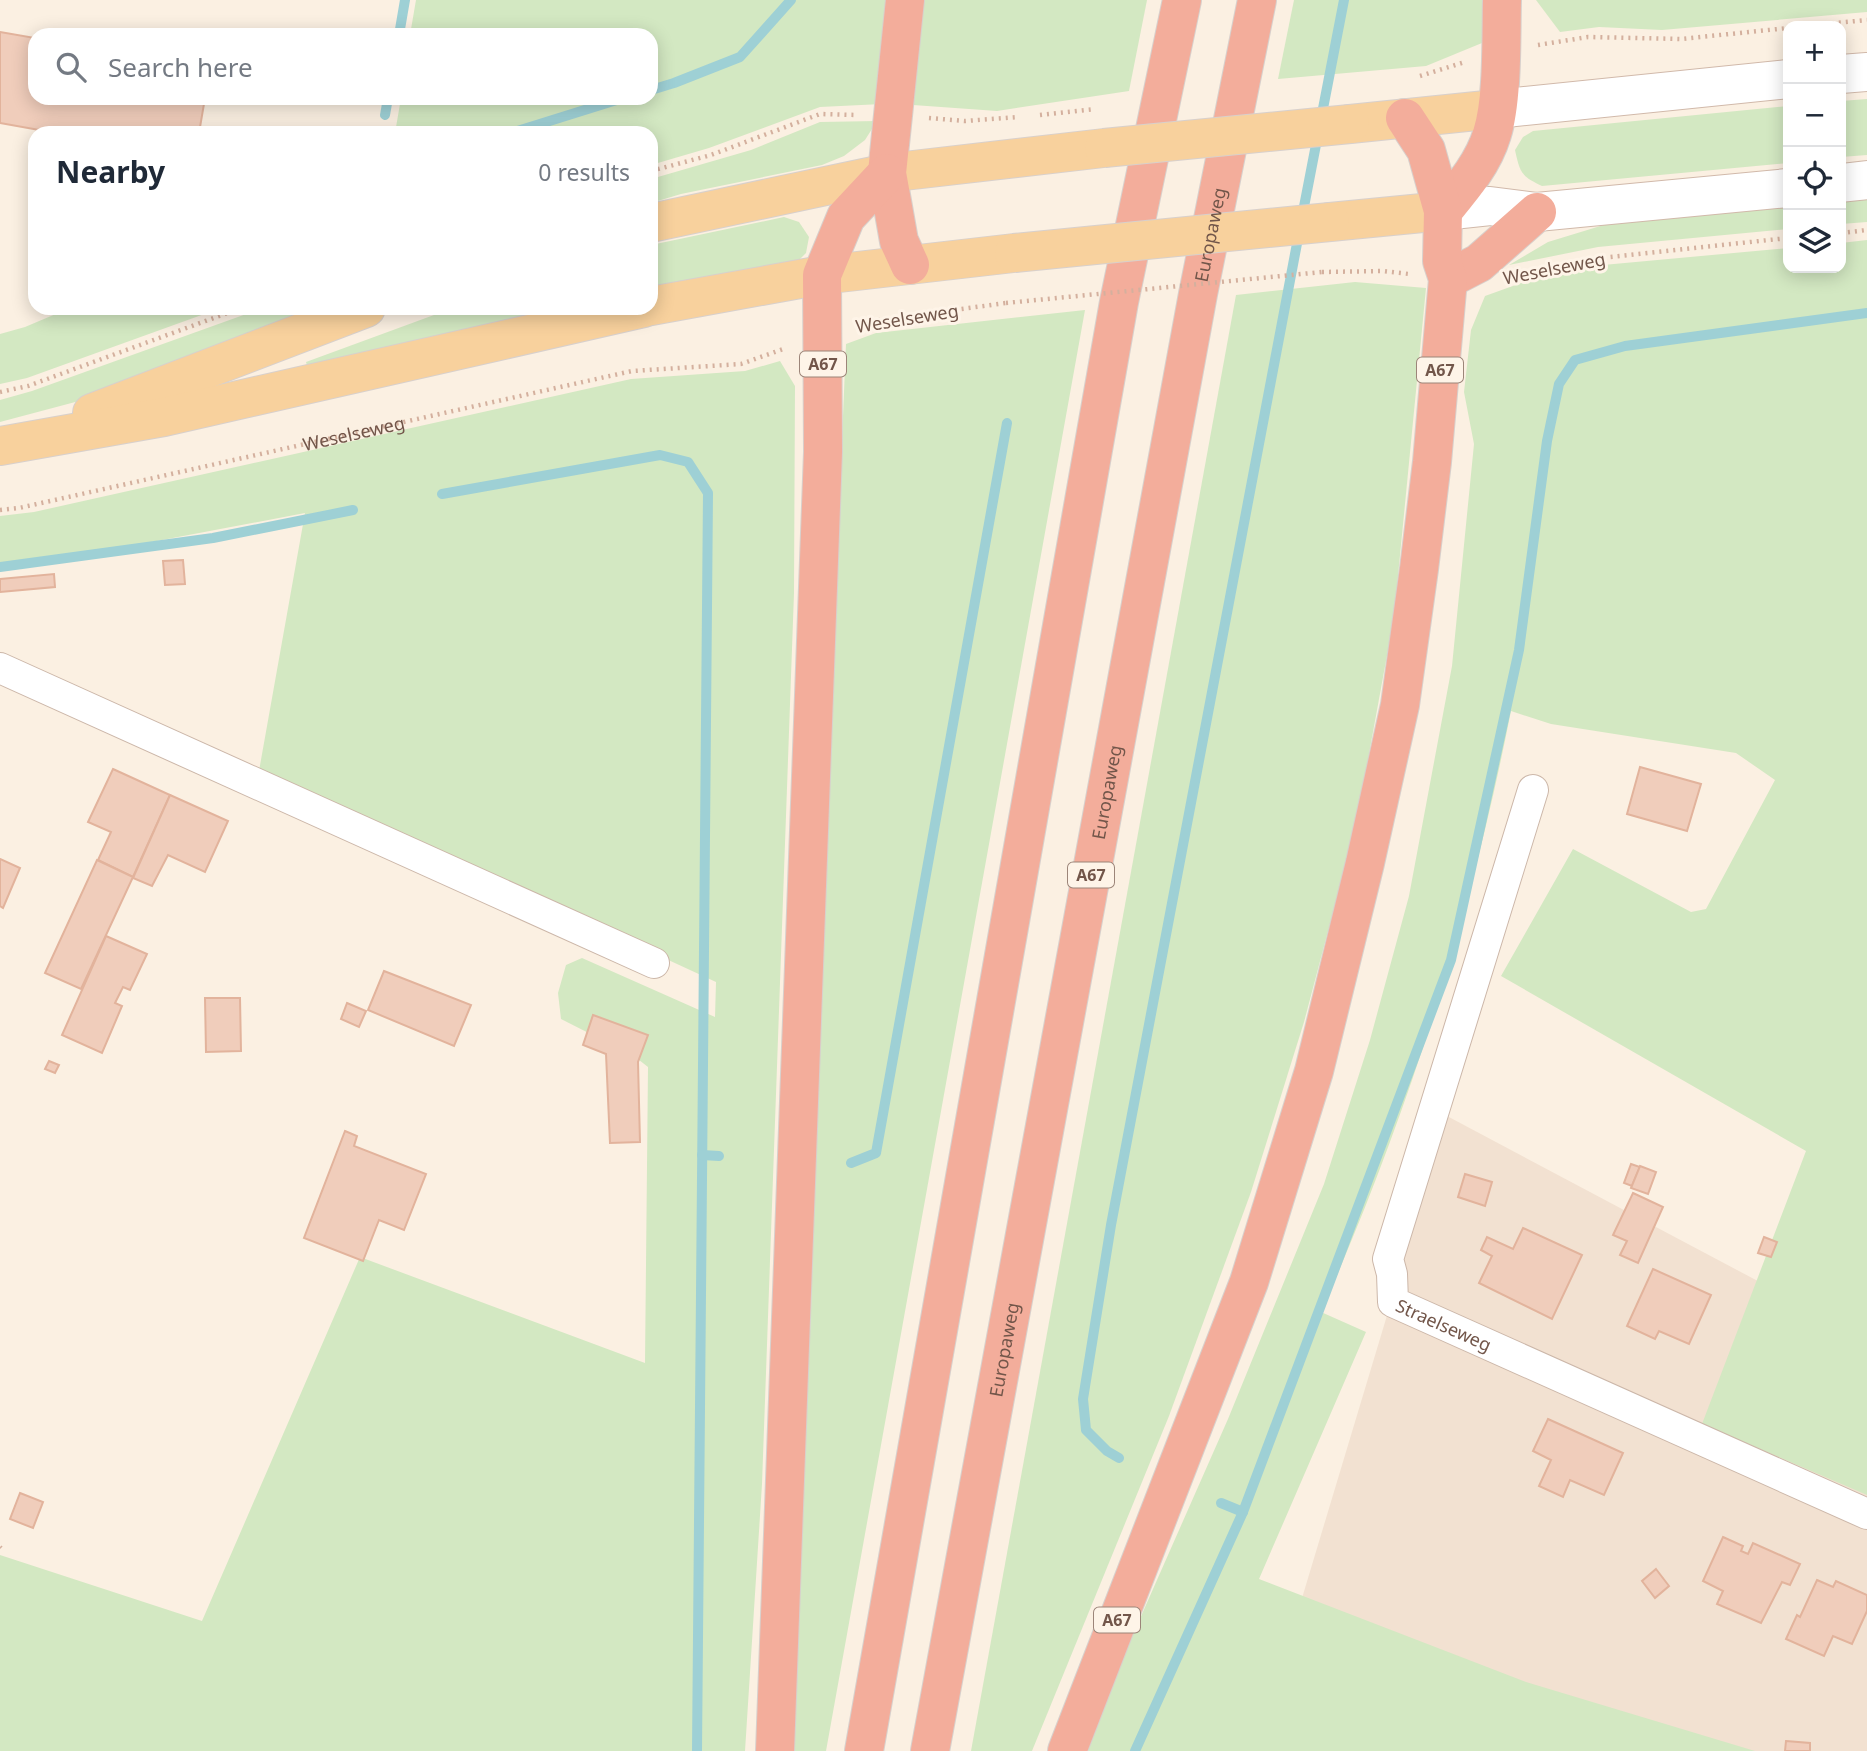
<!DOCTYPE html>
<meta charset="utf-8">
<style>
:root{--surface:#fff;--page:#f6f6f7;--text:#1f2937;--muted:#747a83;--line:#e0e1e3}
body{margin:0;font-family:"Noto Sans",sans-serif;background:var(--page);color:var(--text)}
.controls{position:absolute;right:21px;top:21px;display:grid;overflow:hidden;border-radius:14px;box-shadow:0 4px 18px #0003}
.controls button{width:63px;height:63px;display:grid;place-items:center;padding:0;border:0;border-bottom:2px solid var(--line);background:var(--surface);color:var(--text);font:35px sans-serif}
.list{margin:0;padding:0;list-style:none}
h2{display:flex;justify-content:space-between;align-items:center;height:91px;margin:0;padding:0 28px;font-size:30px}
h2 small{font-size:23px;font-weight:400;color:var(--muted)}
.icon{flex:none;width:38px;height:38px;fill:none;stroke:currentColor;stroke-width:2;stroke-linecap:round;stroke-linejoin:round}
.map{position:relative;flex:none;width:1867px;height:1751px;overflow:hidden}
.search{position:absolute;background:var(--surface);box-shadow:0 4px 18px #0003;left:28px;top:28px;width:630px;height:77px;display:flex;align-items:center;gap:18px;box-sizing:border-box;padding:0 24px;border-radius:21px;color:var(--muted);font-size:26px}
.panel{position:absolute;background:var(--surface);box-shadow:0 4px 18px #0003;left:28px;top:126px;width:630px;height:189px;border-radius:21px}
.map>svg:first-child{display:block}
</style>
<div class="map">
<svg width="1867" height="1751" viewBox="0 0 1867 1751">
<rect width="100%" height="100%" fill="#fbf0e2"/>
<polygon fill="#f2e1d1" points="1447,1116 1867,1339 1867,1751 1256,1751"/>
<g fill="#d3e8c2">
<polygon points="416,0 888,0 882,104 820,107 709,148 651,165 651,133 395,133 401,98 651,98 651,35 410,35"/>
<polygon points="923,0 1147,0 1129,91 997,111 913,105"/>
<polygon points="1294,0 1484,0 1482,43 1426,66 1278,79"/>
<polygon points="1536,0 1867,0 1867,12 1662,30 1599,27 1560,32"/>
<polygon points="1867,99 1867,155 1841,157 1841,101"/>
<path d="M1788,106V163L1542,186C1521,176 1520,173 1515,150L1523,137L1533,131Z"/>
<polygon points="877,121 865,140 844,156 822,165 681,194 651,203 651,179 751,150 820,122"/>
<polygon points="1867,199 1867,222 1841,224 1841,201"/>
<polygon points="1788,206 1788,229 1598,247 1509,265 1548,242 1607,224"/>
<polygon points="784,217 799,222 809,237 806,253 794,265 651,293 651,245"/>
<path d="M1867,240V1495L1702,1424L1806,1151L1501,976L1573,849L1691,912L1706,909L1775,780L1736,753L1551,724L1511,711C1470,919 1407,1118 1321,1312L1366,1332L1259,1579L1526,1682L1755,1751H1088L1127,1648L1228,1419L1324,1184L1370,1040L1409,896L1452,666L1474,444L1464,392L1471,330L1485,296L1535,278L1603,265L1788,248V268H1841V243Z"/>
<polygon points="1355,282 1426,288 1394,617 1356,825 1304,1022 1251,1192 1169,1416 1032,1751 971,1751 1236,295"/>
<polygon points="70,308 221,308 27,378 0,384 0,334 25,327"/>
<polygon points="263,308 334,308 79,401 0,422 0,400 32,391"/>
<polygon points="453,308 575,308 308,369 306,362"/>
<polygon points="1085,310 826,1751 790,1751 811,1311 824,875 846,344 876,333"/>
<polygon points="780,361 795,386 794,593 762,1484 745,1751 0,1751 0,1555 202,1621 360,1257 645,1363 648,1067 634,1056 561,1019 558,993 566,965 582,958 715,1017 716,982 259,771 305,513 125,547 0,567 0,516 34,512 631,379 745,371"/>
</g>
<g fill="none" stroke-linecap="round" stroke-linejoin="round">
<g stroke="#9ed0d5" stroke-width="10">
<polyline points="399,35 405,0"/>
<polyline points="651,90 674,83 740,57 791,0"/>
<polyline points="385,115 388,98"/>
<polyline points="511,133 623,98"/>
<polyline points="1302,217 1344,0"/>
<polyline points="442,494 660,455 688,462 708,493 697,1751"/>
<polyline points="0,567 213,538 353,510"/>
<polyline points="702,1155 719,1156"/>
<polyline points="851,1163 876,1153 1007,423"/>
<polyline points="1119,1458 1107,1451 1086,1430 1083,1399 1111,1225 1299,233"/>
<polyline points="1221,1503 1243,1512"/>
<polyline points="1135,1751 1243,1512 1451,960 1519,650 1547,441 1559,384 1575,360 1625,346 1867,313"/>
</g>
</g>
<g fill="#f0cdbb" stroke="#e2b39c" stroke-width="2">
<polygon points="0,32 35,38 35,98 205,98 199,133 56,133 0,123"/>
<polygon points="183,560 185,584 165,585 163,561"/>
<polygon points="54,574 55,587 0,592 0,579"/>
<polygon points="1640,767 1701,784 1687,831 1627,814"/>
<polygon points="113,769 170,795 133,877 98,860 111,832 88,822"/>
<polygon points="170,795 228,821 205,872 168,855 152,886 133,878"/>
<polygon points="0,859 20,868 3,908 0,906"/>
<polygon points="97,860 133,877 81,989 45,973"/>
<polygon points="106,936 147,954 130,990 123,987 115,1003 122,1006 102,1053 62,1035"/>
<polygon points="384,971 471,1005 454,1046 368,1010"/>
<polygon points="205,998 240,998 241,1051 206,1052"/>
<polygon points="347,1003 366,1011 359,1027 341,1019"/>
<polygon points="593,1015 648,1035 638,1062 640,1142 610,1143 606,1054 583,1045"/>
<polygon points="49,1061 59,1065 55,1073 45,1069"/>
<polygon points="345,1131 357,1136 354,1146 426,1174 404,1230 379,1220 363,1261 304,1238"/>
<polygon points="1631,1164 1640,1167 1632,1186 1624,1183"/>
<polygon points="1640,1166 1656,1172 1648,1194 1631,1188"/>
<polygon points="1465,1174 1492,1182 1485,1206 1458,1197"/>
<polygon points="1633,1193 1663,1207 1638,1263 1620,1255 1627,1241 1613,1235"/>
<polygon points="1523,1228 1582,1255 1552,1319 1479,1283 1492,1256 1481,1250 1487,1237 1513,1249"/>
<polygon points="1764,1237 1777,1242 1771,1257 1758,1253"/>
<polygon points="1653,1269 1711,1295 1689,1344 1659,1331 1655,1339 1627,1326"/>
<polygon points="1548,1419 1623,1453 1604,1495 1570,1480 1563,1497 1539,1486 1551,1460 1533,1451"/>
<polygon points="20,1493 43,1502 33,1528 10,1519"/>
<polygon points="1723,1537 1743,1546 1741,1551 1748,1554 1753,1543 1800,1564 1790,1585 1782,1582 1761,1623 1717,1604 1723,1591 1703,1581"/>
<polygon points="1656,1569 1669,1586 1655,1598 1642,1581"/>
<polygon points="1817,1580 1833,1587 1836,1581 1867,1595 1867,1611 1852,1644 1833,1636 1824,1656 1786,1639 1797,1615 1800,1617"/>
<polygon points="1786,1741 1810,1743 1810,1751 1785,1751"/>
</g>
<g fill="none" stroke-linecap="round" stroke-linejoin="round">
<defs>
<g id="street">
<polyline points="0,668 654,963"/>
<path id="s2" d="M1533,790L1388,1259L1392,1274L1393,1302L1867,1514"/>
</g>
<g id="secondary">
<polyline points="1841,74 1867,72"/>
<polyline points="1496,109 1788,79"/>
<polyline points="1841,183 1867,180"/>
<polyline points="1443,211 1490,206 1537,212 1788,188"/>
</g>
<g id="primary">
<polyline points="1350,124 1496,109"/>
<polyline points="1330,222 1443,211"/>
<polyline points="651,223 887,173 1104,148"/>
<polyline points="651,306 822,275 1014,253"/>
<polyline points="92,413 366,308"/>
<polyline points="0,446 164,417 644,308"/>
</g>
<g id="highway">
<polyline points="905,0 887,173 899,241 910,265"/>
<path d="M1443,211C1462,188 1483,164 1492,134C1503,99 1501,38 1502,0"/>
<polyline points="1448,279 1479,263 1537,212"/>
<polyline points="775,1751 823,452 822,275 846,217 887,173"/>
<polyline points="864,1751 1119,302 1182,0"/>
<path id="s3" d="M930,1751L1198,294L1257,0"/>
<polyline points="1067,1751 1249,1282 1314,1071 1365,863 1400,705 1419,569 1432,462 1448,279 1442,261 1443,211 1426,150 1405,118"/>
</g>
</defs>
<use href="#street" stroke="#ccb7a9" stroke-width="32"/>
<use href="#secondary" stroke="#d1b9aa" stroke-width="40"/>
<use href="#primary" stroke="#d8d0cc" stroke-width="40"/>
<use href="#highway" stroke="#d8d0cc" stroke-width="40"/>
<g stroke="#d4b09e" stroke-width="4.5" stroke-dasharray="2 5" stroke-linecap="butt">
<polyline points="1804,26 1867,20"/>
<polyline points="1538,45 1588,37 1681,39 1788,28"/>
<polyline points="1420,76 1465,62"/>
<polyline points="929,118 965,121 1018,117"/>
<polyline points="651,171 711,155 820,114 858,115"/>
<polyline points="1841,233 1867,230"/>
<polyline points="1322,272 1383,271 1409,274"/>
<polyline points="1528,272 1601,258 1788,238"/>
<polyline points="858,325 871,321 1006,303"/>
<polyline points="0,392 28,386 241,308"/>
<path id="s1" d="M0,510L19,508L632,371L741,364L786,348"/>
<polyline points="0,1547 1,1548"/>
</g>
<use href="#street" stroke="#fff" stroke-width="30"/>
<use href="#secondary" stroke="#fff" stroke-width="38"/>
<use href="#primary" stroke="#f8d19d" stroke-width="38"/>
<use href="#highway" stroke="#f3ad9b" stroke-width="38"/>
<defs>
<g id="primary-bridge">
<polyline points="1104,148 1350,124"/>
<polyline points="1014,253 1330,222"/>
</g>
</defs>
<use href="#primary-bridge" stroke="#d8d0cc" stroke-width="40" stroke-linecap="butt"/>
<g stroke="#d4b09e" stroke-width="4.5" stroke-dasharray="2 5" stroke-linecap="butt">
<polyline points="1040,115 1095,109"/>
<polyline points="1006,303 1322,272"/>
</g>
<use href="#primary-bridge" stroke="#f8d19d" stroke-width="38"/>
</g>
<g text-anchor="middle" dominant-baseline="central" stroke-width="6" stroke-linejoin="round" paint-order="stroke">
<g fill="#fef4e8" stroke="#9c8579" stroke-width="2">
<rect x="800" y="351.5" width="46" height="25" rx="5"/>
<rect x="1417" y="357.5" width="46" height="25" rx="5"/>
<rect x="1068" y="862.5" width="46" height="25" rx="5"/>
<rect x="1094" y="1607.5" width="46" height="25" rx="5"/>
</g>
<g font-size="16" font-weight="bold" fill="#72564a">
<text x="823" y="364">A67</text>
<text x="1440" y="370">A67</text>
<text x="1091" y="875">A67</text>
<text x="1117" y="1620">A67</text>
</g>
<g font-size="18" fill="#72564a" stroke="#fef4e8">
<text stroke="none"><textPath href="#s3" startOffset="1542">Europaweg</textPath></text>
<text transform="translate(1554 268) rotate(-11)">Weselseweg</text>
<text transform="translate(907 318) rotate(-9)">Weselseweg</text>
<text stroke="none"><textPath href="#s1" startOffset="362">Weselseweg</textPath></text>
<text stroke="none"><textPath href="#s3" startOffset="975">Europaweg</textPath></text>
<text stroke="none"><textPath href="#s2" startOffset="590">Straelseweg</textPath></text>
<text stroke="none"><textPath href="#s3" startOffset="408">Europaweg</textPath></text>
</g>
</g>
</svg>
<div class="controls">
<button>+</button>
<button>−</button>
<button><svg class="icon" aria-label="locate" viewBox="0 0 24 24"><circle cx="12" cy="12" r="6"/><path d="M12 2v4M12 18v4M2 12h4M18 12h4"/></svg></button>
<button><svg class="icon" aria-label="layers" viewBox="0 0 24 24"><path d="M12 4l9 5-9 5-9-5zM3 14l9 5 9-5"/></svg></button>
</div>
<div class="search"><svg class="icon" aria-label="search" viewBox="0 0 24 24"><circle cx="10" cy="10" r="6"/><path d="M15 15l6 6"/></svg>Search here</div>
<section class="panel">
<h2>Nearby<small>0 results</small></h2>
<ul class="list">
</ul>
</section>
</div>
